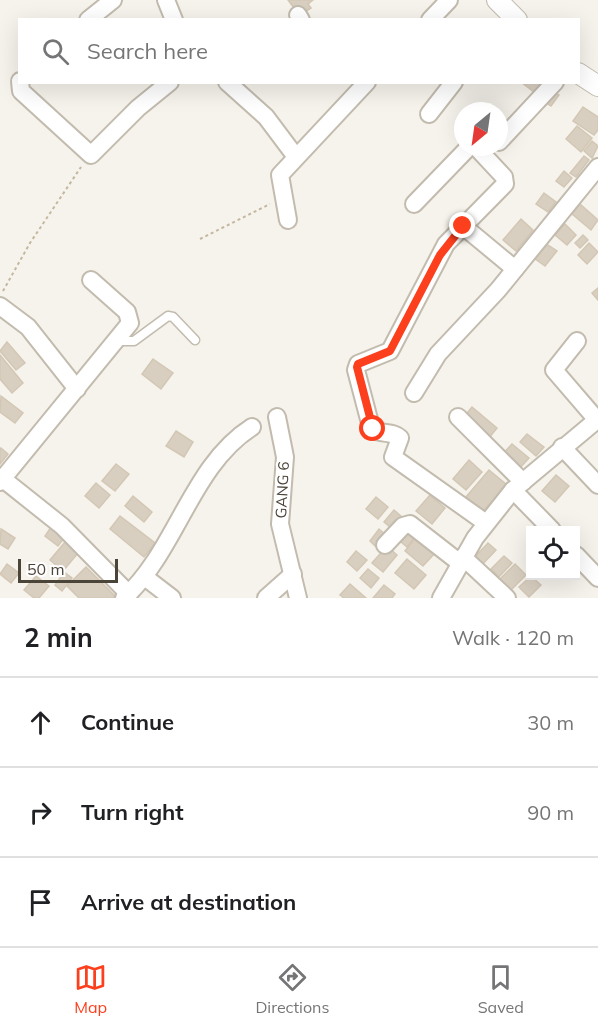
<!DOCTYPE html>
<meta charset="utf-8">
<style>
:root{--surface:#fff;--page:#f6f6f6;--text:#202124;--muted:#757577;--line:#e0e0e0;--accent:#fc3f1d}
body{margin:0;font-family:Mulish,sans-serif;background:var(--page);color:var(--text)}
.controls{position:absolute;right:18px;bottom:18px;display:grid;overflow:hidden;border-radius:0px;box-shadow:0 6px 24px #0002}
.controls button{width:54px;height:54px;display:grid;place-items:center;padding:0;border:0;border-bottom:2px solid var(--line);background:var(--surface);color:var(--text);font:30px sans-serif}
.compass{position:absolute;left:454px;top:102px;width:54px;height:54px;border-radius:50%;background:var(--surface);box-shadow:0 6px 24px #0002;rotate:209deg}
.scale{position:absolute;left:18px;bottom:15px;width:100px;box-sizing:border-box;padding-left:6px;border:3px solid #4b4439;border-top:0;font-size:16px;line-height:21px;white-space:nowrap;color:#4b4439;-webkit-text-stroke:4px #fff;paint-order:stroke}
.stop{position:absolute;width:18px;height:18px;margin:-14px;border:4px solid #fc3f1d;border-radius:50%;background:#fff}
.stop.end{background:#fc3f1d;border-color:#fff;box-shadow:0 2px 6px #0008}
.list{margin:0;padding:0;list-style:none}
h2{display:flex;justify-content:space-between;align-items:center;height:78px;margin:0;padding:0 24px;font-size:26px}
h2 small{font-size:20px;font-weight:400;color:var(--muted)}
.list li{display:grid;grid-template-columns:39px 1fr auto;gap:18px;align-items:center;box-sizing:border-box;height:90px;padding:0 24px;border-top:2px solid var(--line)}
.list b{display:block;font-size:22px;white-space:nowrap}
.list em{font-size:20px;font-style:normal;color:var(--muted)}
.icon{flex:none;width:33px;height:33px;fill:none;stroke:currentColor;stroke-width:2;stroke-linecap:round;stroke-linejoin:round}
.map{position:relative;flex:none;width:598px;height:598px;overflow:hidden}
.search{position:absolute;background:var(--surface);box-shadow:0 6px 24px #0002;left:18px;right:18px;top:18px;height:66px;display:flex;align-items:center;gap:15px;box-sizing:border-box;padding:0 21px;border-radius:0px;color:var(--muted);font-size:22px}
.sheet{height:348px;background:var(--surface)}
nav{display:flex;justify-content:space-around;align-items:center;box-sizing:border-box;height:84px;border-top:2px solid var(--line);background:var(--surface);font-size:16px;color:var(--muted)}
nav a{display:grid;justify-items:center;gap:3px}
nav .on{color:var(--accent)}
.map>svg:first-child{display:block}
</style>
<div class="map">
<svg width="598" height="598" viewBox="0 0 598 598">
<rect width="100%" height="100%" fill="#f6f3ec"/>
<g fill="#d8cfc1" stroke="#d3c7b4" stroke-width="1.5">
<polygon points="288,0 313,0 308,4 311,8 303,13 297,12"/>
<polygon points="521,82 542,82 542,83 534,92"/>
<polygon points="552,91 559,95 551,106 545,102"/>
<polygon points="583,107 598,117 598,130 594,135 573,121"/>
<polygon points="577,126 592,138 581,152 566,139"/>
<polygon points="592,141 598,146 592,158 584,151"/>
<polygon points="584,156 589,160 576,177 570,173"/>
<polygon points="564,171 572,178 564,187 556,181"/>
<polygon points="544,193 556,202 548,212 536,204"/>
<polygon points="580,204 598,220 591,230 572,214"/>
<polygon points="521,219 533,230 516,251 503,240"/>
<polygon points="565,224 576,235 567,245 555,235"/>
<polygon points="583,235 588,240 580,248 575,243"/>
<polygon points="545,243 557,251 545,266 534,258"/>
<polygon points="589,243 598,252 587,264 578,255"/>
<polygon points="598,288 598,300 592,293"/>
<polygon points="7,342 25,363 16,370 0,351"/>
<polygon points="0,355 23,383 12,393 0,379"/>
<polygon points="153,359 173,373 161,389 142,374"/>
<polygon points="1,396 23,413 15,423 0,412"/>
<polygon points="472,407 497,428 488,439 463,418"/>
<polygon points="176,431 193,442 184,457 166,446"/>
<polygon points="527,434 544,447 536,456 520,442"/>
<polygon points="512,444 529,458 517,471 500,457"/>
<polygon points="1,448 8,454 0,464 0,450"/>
<polygon points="469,460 482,472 466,490 453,479"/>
<polygon points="116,464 129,474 115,491 102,481"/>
<polygon points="489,470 506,484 483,512 466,497"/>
<polygon points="556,475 569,486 555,502 542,491"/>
<polygon points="96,483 110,495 99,508 85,496"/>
<polygon points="430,495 445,508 432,524 416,511"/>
<polygon points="133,496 152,512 144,522 125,506"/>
<polygon points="376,497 388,507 378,519 366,509"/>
<polygon points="394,510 401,516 391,528 384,522"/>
<polygon points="120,516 155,543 144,557 110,529"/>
<polygon points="404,526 416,536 407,547 395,537"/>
<polygon points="51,527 65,537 58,546 45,536"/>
<polygon points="1,529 15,538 8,549 0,544"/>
<polygon points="379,529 386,535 376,547 370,541"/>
<polygon points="415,538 434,554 423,566 405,551"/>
<polygon points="65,542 78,553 63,571 50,560"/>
<polygon points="488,543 496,550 479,568 471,561"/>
<polygon points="387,546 397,555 383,572 372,563"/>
<polygon points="356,551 367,560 357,571 347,562"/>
<polygon points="504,556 512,563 499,577 491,569"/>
<polygon points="407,559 426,575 414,589 395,573"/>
<polygon points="7,564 19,573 11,583 0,574"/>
<polygon points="515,564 526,575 511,590 500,579"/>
<polygon points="86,567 115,596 113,598 79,598 67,586"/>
<polygon points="368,569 379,578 371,588 360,578"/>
<polygon points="64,572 72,578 62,591 55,585"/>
<polygon points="36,576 49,586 39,598 34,598 24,590"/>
<polygon points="531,576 541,585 529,597 519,587"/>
<polygon points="350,584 366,598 344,598 340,595"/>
<polygon points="384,585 395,594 392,598 373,598"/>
</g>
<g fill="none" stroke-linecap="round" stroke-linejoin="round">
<defs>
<polyline id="service" points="116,341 134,341 168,316 173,317 195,340"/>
<g id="minor">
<polyline points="166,0 174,20"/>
<polyline points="298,15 301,20"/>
<polyline points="88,20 113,0"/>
<polyline points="430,20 449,0"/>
<polyline points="20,81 21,91 91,155 138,108 170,82"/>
<polyline points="227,82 266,117 296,157"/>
<polyline points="429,114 454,82"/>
<polyline points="499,142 555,82"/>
<path d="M476,147L504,177L505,184L446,244L390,351L358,364L356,370L371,427C379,436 392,430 400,438L393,457L486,523"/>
<polyline points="414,204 469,147"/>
<polyline points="288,220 280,175 367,82"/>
<polyline points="463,226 515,269"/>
<polyline points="0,306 28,327 77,389"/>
<polyline points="577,341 554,370 597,420"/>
<polyline points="414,393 438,354 498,290 598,167"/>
<polyline points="277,417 285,457 280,524 298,598"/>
<polyline points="458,417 523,482"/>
<polyline points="562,447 598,485"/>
<polyline points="3,479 62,526 129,594"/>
<polyline points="0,482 130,323 127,312 91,280"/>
<polyline points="513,490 552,530"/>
<polyline points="385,545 403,526 410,524 460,563"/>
<polyline points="576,555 598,578"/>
<polyline points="463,557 507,598"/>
<polyline points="146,578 172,598"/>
<path d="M124,598C177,550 191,466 252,427"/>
<polyline points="266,598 293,574"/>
<polyline points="441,598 475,538 513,490 598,419"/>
</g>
<g id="tertiary">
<polyline points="497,0 517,20"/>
<polyline points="578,73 598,86"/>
</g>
</defs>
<use href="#service" stroke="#c2bbae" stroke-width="11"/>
<use href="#minor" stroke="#c2bbae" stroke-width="20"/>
<use href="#tertiary" stroke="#c2bbae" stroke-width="22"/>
<g stroke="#c4b79f" stroke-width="2" stroke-dasharray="3 3" stroke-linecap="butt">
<polyline points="200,239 270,204"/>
<polyline points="3,291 30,243 81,167"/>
</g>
<use href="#service" stroke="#fff" stroke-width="8"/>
<use href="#minor" stroke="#fff" stroke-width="16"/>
<use href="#tertiary" stroke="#fff" stroke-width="20"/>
</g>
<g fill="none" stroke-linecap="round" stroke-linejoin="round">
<polyline stroke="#fc3f1d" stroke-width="8" points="373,429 357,367 358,364 390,351 440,255 463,226"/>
</g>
<g text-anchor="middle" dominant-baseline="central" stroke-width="4.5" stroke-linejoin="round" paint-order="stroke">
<g font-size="15" fill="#4b4439" stroke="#fff">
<text transform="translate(282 490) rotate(-87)">GANG 6</text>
</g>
</g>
</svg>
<div class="controls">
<button><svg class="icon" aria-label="locate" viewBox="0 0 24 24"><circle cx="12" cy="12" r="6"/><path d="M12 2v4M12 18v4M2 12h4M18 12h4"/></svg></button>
</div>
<svg class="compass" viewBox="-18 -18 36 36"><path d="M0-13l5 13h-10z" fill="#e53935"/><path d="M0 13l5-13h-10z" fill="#757577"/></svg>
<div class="scale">50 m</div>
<div class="stop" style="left:373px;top:429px"></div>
<div class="stop end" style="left:463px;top:226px"></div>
<div class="search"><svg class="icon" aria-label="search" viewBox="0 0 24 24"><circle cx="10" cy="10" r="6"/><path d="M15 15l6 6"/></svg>Search here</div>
</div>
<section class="sheet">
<h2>2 min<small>Walk · 120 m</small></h2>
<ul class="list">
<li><svg class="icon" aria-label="ahead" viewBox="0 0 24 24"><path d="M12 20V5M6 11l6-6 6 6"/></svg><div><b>Continue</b></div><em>30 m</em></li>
<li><svg class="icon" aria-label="right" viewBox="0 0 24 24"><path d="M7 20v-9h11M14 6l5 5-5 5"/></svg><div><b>Turn right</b></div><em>90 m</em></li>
<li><svg class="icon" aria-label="arrive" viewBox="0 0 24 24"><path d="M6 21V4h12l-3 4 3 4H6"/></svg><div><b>Arrive at destination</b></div></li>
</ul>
</section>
<nav>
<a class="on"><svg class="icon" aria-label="map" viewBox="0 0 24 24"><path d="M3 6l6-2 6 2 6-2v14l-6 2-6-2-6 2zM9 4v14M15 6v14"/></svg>Map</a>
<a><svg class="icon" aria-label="directions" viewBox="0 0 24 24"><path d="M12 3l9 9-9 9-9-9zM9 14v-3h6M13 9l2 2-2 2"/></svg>Directions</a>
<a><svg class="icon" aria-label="saved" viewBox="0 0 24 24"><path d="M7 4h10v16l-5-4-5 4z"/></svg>Saved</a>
</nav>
